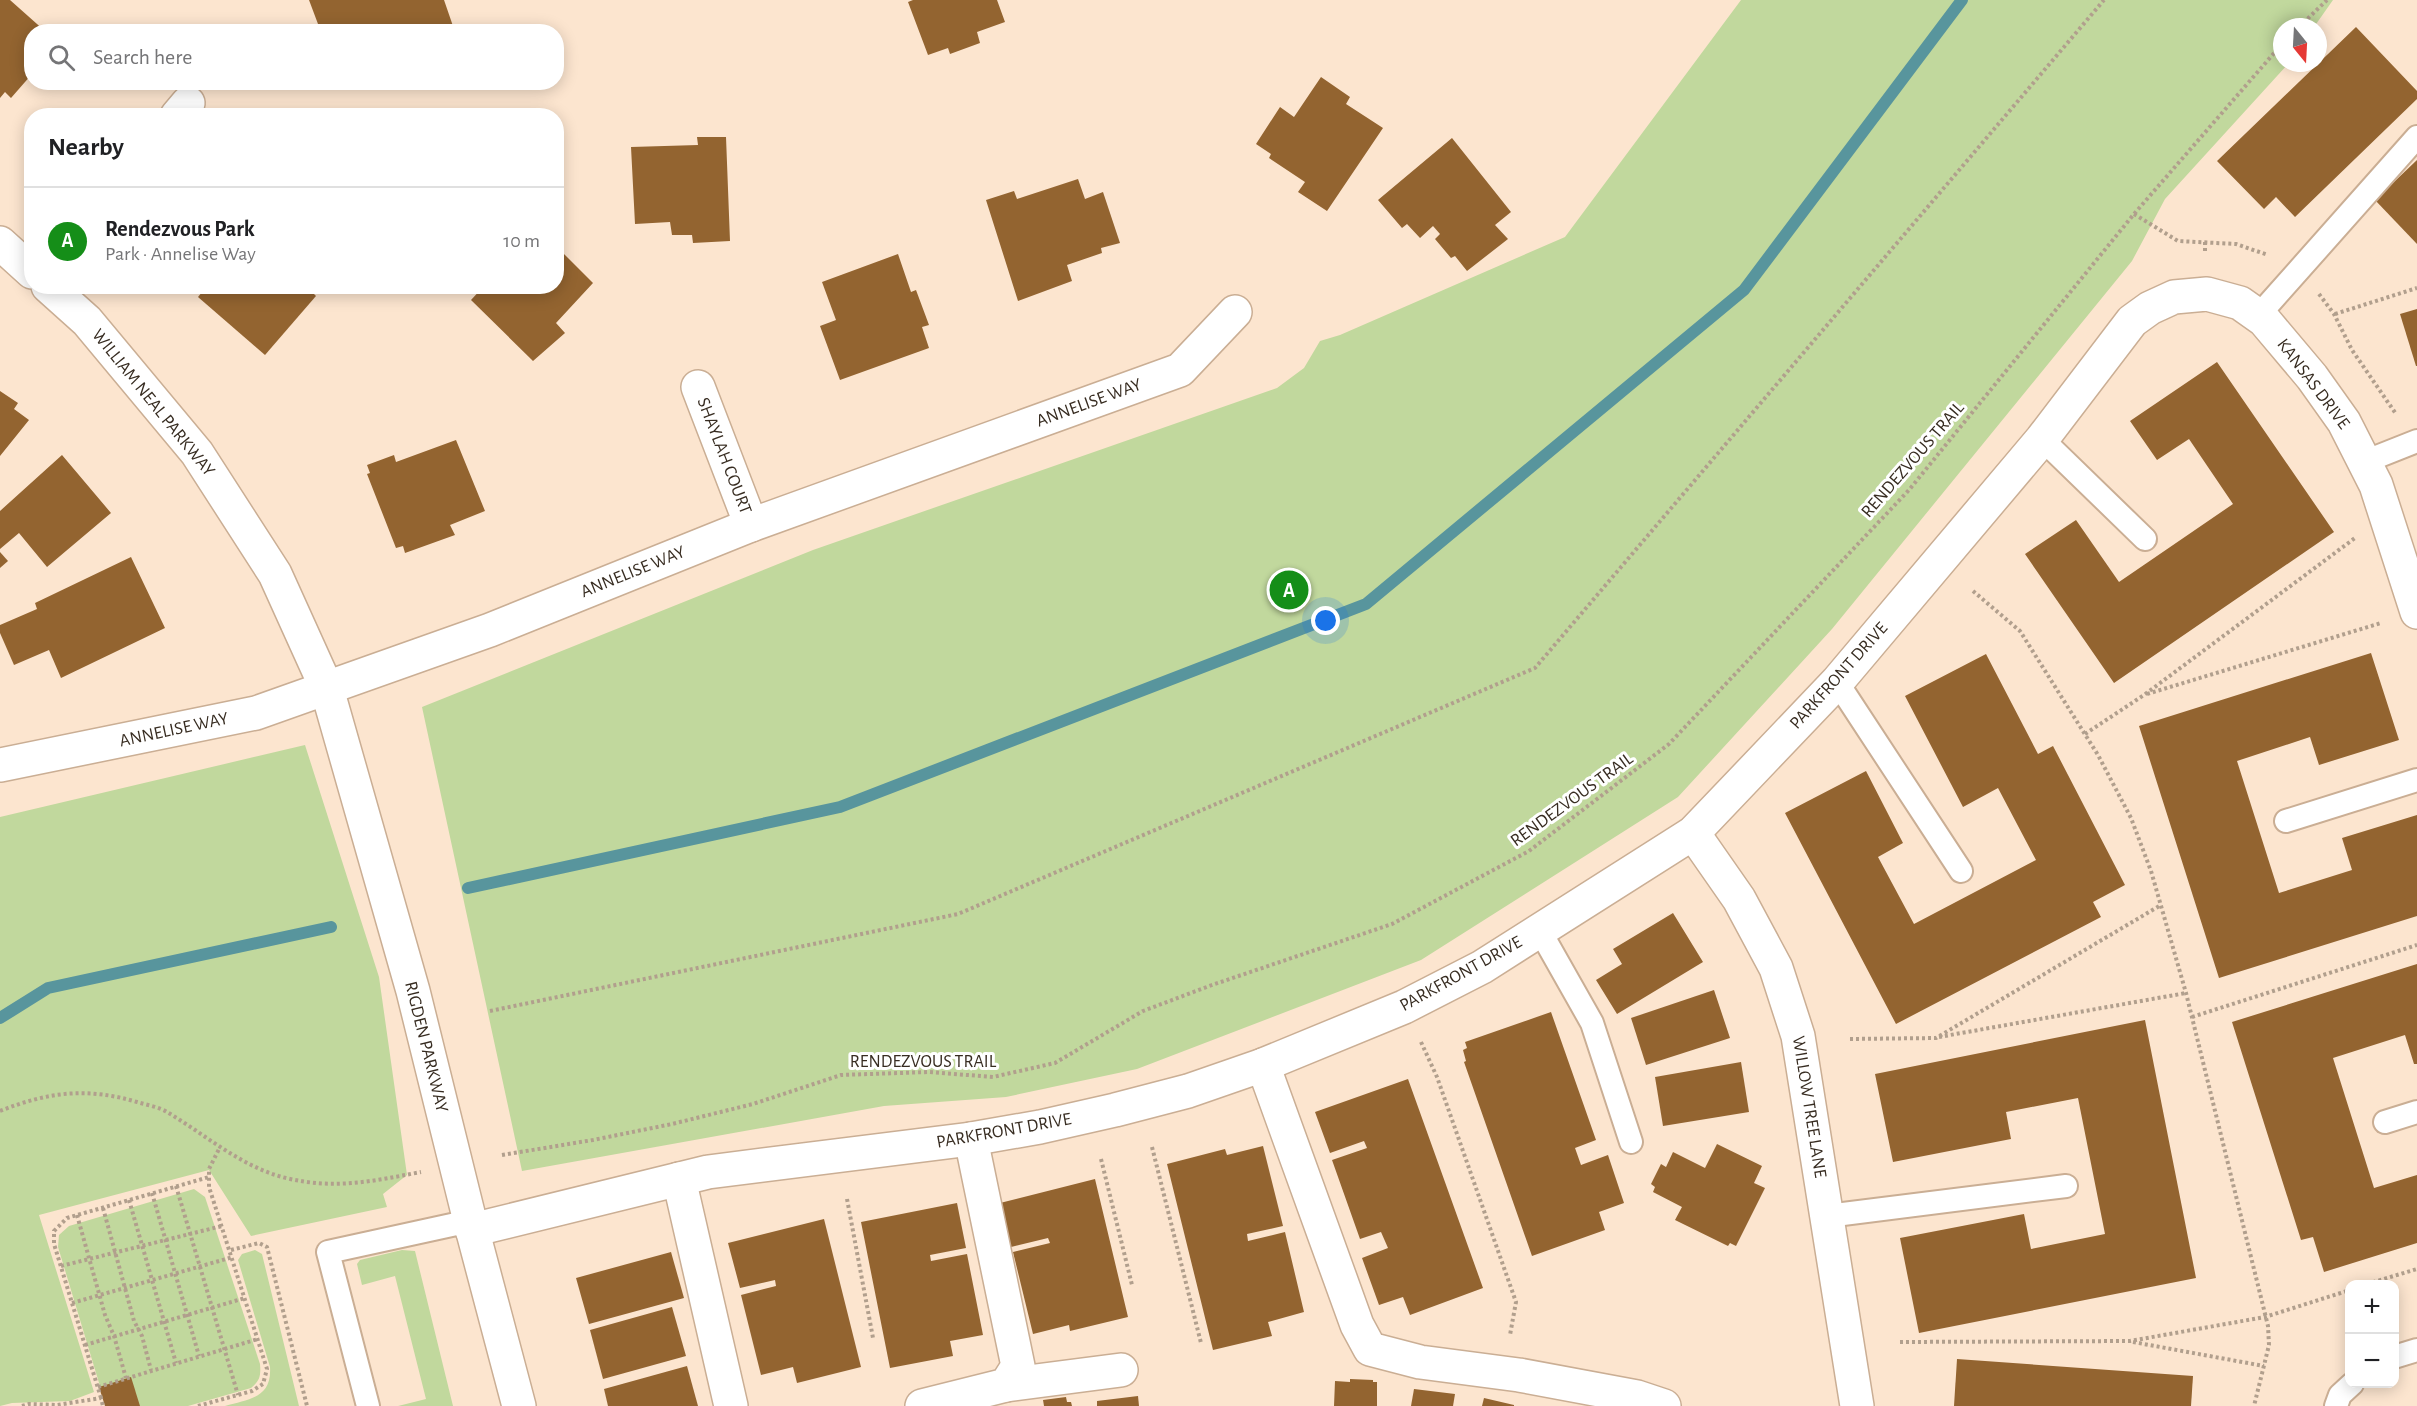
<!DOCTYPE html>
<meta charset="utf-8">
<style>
:root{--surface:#fff;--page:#f2f2f2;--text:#202124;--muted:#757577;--line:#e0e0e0;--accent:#158e18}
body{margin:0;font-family:"Alegreya Sans",sans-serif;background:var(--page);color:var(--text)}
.controls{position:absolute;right:18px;bottom:18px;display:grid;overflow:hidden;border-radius:12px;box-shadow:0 3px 15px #0003}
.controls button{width:54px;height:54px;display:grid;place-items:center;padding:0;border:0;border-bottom:2px solid var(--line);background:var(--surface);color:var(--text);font:30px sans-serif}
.compass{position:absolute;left:2273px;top:18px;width:54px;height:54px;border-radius:50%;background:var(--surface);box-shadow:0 3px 15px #0003;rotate:162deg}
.you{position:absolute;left:1326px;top:621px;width:21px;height:21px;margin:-15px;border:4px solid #fff;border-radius:50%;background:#1a73e8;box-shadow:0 0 0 9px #1a73e833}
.badge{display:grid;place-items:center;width:39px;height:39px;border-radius:50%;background:var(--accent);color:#fff;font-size:20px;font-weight:700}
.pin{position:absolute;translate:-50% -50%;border:3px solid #fff;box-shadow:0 2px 6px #0006}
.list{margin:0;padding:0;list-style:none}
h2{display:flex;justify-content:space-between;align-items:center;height:78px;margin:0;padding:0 24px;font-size:26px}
h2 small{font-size:20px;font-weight:400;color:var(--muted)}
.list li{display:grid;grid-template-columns:39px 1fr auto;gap:18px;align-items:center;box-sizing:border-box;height:108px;padding:0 24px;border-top:2px solid var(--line)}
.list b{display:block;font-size:22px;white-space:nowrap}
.list p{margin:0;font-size:20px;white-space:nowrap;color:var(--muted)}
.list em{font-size:20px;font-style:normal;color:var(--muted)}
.icon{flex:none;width:33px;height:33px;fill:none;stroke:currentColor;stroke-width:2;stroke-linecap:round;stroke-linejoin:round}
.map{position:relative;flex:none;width:2417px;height:1406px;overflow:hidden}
.search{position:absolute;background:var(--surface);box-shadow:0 3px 15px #0003;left:24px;top:24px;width:540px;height:66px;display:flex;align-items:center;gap:15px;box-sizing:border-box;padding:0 21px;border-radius:24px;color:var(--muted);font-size:22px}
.panel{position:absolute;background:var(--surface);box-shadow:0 3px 15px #0003;left:24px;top:108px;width:540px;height:186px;border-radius:24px}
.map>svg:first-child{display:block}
</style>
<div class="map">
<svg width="2417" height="1406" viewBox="0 0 2417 1406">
<rect width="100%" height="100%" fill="#fce5cf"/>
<g fill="#c1d89d">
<polygon points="1741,0 2333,0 2314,27 2282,27 2282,63 2289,63 2165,199 2132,261 1832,629 1678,797 1421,960 1137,1069 1006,1097 884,1106 522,1171 422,707 813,550 1277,388 1304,368 1320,341 1340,335 1565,237"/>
<polygon points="305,745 379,977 407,1175 383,1194 387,1207 251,1236 209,1170 39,1215 94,1392 70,1401 12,1403 0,1406 0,817"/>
<path d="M194,1189L205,1197L260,1364C261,1375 260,1381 251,1388L188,1406H106L58,1247L59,1235L69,1226Z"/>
<path d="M255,1250L262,1254L299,1406H225C249,1399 272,1398 270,1367L238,1260L242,1254Z"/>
<polygon points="402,1250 415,1251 453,1406 398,1406 426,1399 395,1276 362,1285 357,1264 360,1260"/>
</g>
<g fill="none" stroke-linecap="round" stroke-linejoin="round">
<g stroke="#58959d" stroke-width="12">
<polyline points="468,888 840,807 1366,604 1744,290 1962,0"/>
<polyline points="0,1018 48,988 331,927"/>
</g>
</g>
<g fill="#936430">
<polygon points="0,0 10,0 46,32 32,32 32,59 28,63 32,66 32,74 11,98 5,92 0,98"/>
<polygon points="309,0 444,0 455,32 321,32"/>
<polygon points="913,0 997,0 1005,22 977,32 980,43 950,54 948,48 928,55 908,2"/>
<polygon points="2356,27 2417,91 2417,99 2295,217 2276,197 2264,209 2217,161"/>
<polygon points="1321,77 1350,97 1346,104 1383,128 1327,211 1298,192 1305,182 1269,158 1271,154 1256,144 1280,107 1294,117"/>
<polygon points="347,82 367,82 367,83 349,89"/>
<polygon points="697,137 726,137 730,241 693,243 692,235 672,235 670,222 635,224 631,147 698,145"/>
<polygon points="1452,138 1511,212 1495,225 1508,239 1467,271 1455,256 1451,258 1435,239 1440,234 1433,226 1420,238 1407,224 1402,228 1378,200"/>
<polygon points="2417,160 2417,244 2375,200"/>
<polygon points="1078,179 1085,199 1103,192 1120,243 1101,248 1102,253 1067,265 1072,281 1018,301 986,200 1014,191 1017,199"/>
<polygon points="559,249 593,283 556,323 565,333 533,361 471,300 484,286 556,286 556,252"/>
<polygon points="898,254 911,292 916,290 929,325 922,327 929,348 840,380 820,326 836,320 822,282"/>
<polygon points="207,286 306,286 316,296 265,355 198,297"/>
<polygon points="2417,309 2417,366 2416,366 2400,314"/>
<polygon points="2217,362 2334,532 2114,683 2025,554 2076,520 2119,582 2233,504 2189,439 2157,460 2130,421"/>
<polygon points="0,391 18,403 14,409 29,420 0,456"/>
<polygon points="456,440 485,511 450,525 455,535 405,553 403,546 396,548 367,474 370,473 367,465 394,455 396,462"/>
<polygon points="62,455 111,513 47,567 19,533 0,549 0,511"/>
<polygon points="0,552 8,561 0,568"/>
<polygon points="131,557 165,628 61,678 49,650 14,665 0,633 0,625 37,609 35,603"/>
<polygon points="2371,653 2399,740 2319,765 2310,737 2237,761 2279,893 2352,870 2342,838 2417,815 2417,916 2219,978 2139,726"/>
<polygon points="1986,654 2038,754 2053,746 2125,885 2093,902 2101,917 1896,1024 1785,813 1866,771 1903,843 1878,857 1914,924 2036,860 1998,788 1963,807 1905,696"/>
<polygon points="1673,913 1703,962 1617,1014 1596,980 1622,964 1613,949"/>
<polygon points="2417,964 2417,1064 2414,1064 2405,1035 2333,1058 2374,1188 2417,1175 2417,1243 2324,1272 2313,1237 2301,1240 2232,1022"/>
<polygon points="1714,990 1730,1038 1646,1065 1631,1018"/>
<polygon points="1551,1012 1596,1140 1575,1148 1581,1165 1608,1155 1624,1203 1599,1212 1605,1230 1532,1256 1464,1062 1466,1061 1463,1050 1467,1048 1465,1042"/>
<polygon points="2145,1020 2196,1278 1919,1333 1900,1238 2024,1214 2031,1249 2105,1234 2078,1098 2006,1112 2011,1139 1893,1162 1875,1074"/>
<polygon points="1741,1062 1749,1112 1663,1126 1655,1077"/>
<polygon points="1408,1079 1483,1288 1410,1315 1403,1297 1379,1305 1362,1258 1388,1248 1381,1232 1360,1239 1332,1160 1367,1148 1364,1141 1330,1153 1315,1112"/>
<polygon points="1717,1144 1762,1166 1754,1183 1765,1188 1736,1246 1730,1243 1728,1246 1675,1220 1682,1207 1653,1192 1655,1187 1651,1184 1661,1164 1666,1167 1673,1152 1705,1168"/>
<polygon points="1263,1146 1283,1226 1247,1234 1248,1241 1285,1232 1304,1312 1268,1322 1272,1336 1213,1350 1167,1164 1225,1149 1227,1155"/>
<polygon points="1095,1179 1128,1317 1070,1331 1069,1325 1033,1334 1013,1252 1050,1243 1048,1238 1011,1247 1000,1203"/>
<polygon points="957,1203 966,1248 930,1255 931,1261 967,1254 983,1335 950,1341 953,1356 890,1368 861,1222"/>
<polygon points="824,1219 861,1367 797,1383 793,1367 761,1375 741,1295 776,1286 775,1280 740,1288 728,1243"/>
<polygon points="671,1252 684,1298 589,1324 576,1278"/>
<polygon points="672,1307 686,1356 603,1379 590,1330"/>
<polygon points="1957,1359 2193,1376 2191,1406 1954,1406"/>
<polygon points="687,1366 698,1406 608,1406 604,1389"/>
<polygon points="131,1377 140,1406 105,1406 99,1387"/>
<polygon points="1350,1379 1373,1380 1373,1382 1377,1382 1377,1406 1334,1406 1335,1381 1350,1382"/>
<polygon points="1414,1389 1455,1394 1453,1406 1411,1406"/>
<polygon points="1138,1396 1139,1406 1097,1406 1097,1401"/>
<polygon points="1066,1397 1067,1402 1071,1402 1072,1406 1044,1406 1043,1400"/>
<polygon points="1484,1398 1514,1405 1514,1406 1482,1406"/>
</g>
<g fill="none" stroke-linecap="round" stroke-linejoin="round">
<defs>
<g id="lane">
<polyline points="2258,316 2417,137"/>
<polyline points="2042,439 2145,539"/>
<polyline points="2364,462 2417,441"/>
<polyline points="1837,682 1961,871"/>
<polyline points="2286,821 2417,780"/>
<polyline points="1540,931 1592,1023 1631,1142"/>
<polyline points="2385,1122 2417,1112"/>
<polyline points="1827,1216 2066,1186"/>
<polyline points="2394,1357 2417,1350"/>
<polyline points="368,1406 328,1252 470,1221"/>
<polyline points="2336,1406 2340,1395 2352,1384"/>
</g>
<g id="street">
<polyline points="177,116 188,103"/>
<polyline points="0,243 32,272"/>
<polyline points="48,286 87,321 197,453 275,574 327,689 413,991 470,1221 519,1406"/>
<polyline points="698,387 751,525"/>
<polyline points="0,765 256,713 490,630 751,525 1180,370 1235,312"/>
<polyline points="1693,833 1739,899 1776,968 1798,1036 1857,1406"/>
<polyline points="1263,1065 1357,1325 1370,1349 1420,1362 1519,1375 1637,1397 1664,1406"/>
<polyline points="679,1179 731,1406"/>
<polyline points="472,1230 708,1172 971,1139 1040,1127 1115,1110 1188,1091 1263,1065 1404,1007 1482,967 1693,833 1837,682 2042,439 2132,321 2150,308 2174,297 2207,294 2240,303 2264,320 2312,377 2344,422 2376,485 2417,612"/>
<polyline points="1006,1385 1121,1370"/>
<polyline points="922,1406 1006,1385 1018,1366 971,1139"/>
</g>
</defs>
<use href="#lane" stroke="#caae94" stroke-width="26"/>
<use href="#street" stroke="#caae94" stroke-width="36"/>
<g stroke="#b19f8d" stroke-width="4" stroke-dasharray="3 3" stroke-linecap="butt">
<polyline points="2299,27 2327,0"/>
<polyline points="2134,214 2178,241 2236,244 2268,255"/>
<polyline points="2205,242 2205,253"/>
<polyline points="2319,294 2334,314 2352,350 2396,414"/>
<polyline points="2335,314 2417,288"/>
<polyline points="1973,591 2020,631 2098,755 2131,818 2151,871 2186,993 2268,1326 2269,1345 2254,1406"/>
<polyline points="2147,694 2381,623"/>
<polyline points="2085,734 2144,695 2355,538"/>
<polyline points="490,1011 958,914 1535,668 2104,0"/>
<polyline points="2192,1017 2417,945"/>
<polyline points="1939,1037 2186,993"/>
<polyline points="1850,1039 1936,1038 2161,905"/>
<polyline points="1421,1042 1437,1077 1516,1302 1510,1335"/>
<path d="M0,1111C48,1092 87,1087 137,1102C147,1105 159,1107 167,1112C206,1135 241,1167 286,1178C335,1190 373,1181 421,1172"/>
<polyline points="1152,1147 1201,1343"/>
<polyline points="502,1155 593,1140 672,1124 753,1104 841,1075 929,1072 993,1077 1055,1063 1143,1011 1212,985 1392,924 1529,851 1669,744 1909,490 2134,214 2282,44"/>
<polyline points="1101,1159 1132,1285"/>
<polyline points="176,1186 238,1395"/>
<polyline points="152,1193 199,1356"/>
<polyline points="847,1199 873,1338"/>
<polyline points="129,1200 176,1363"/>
<polyline points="103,1208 134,1321 142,1336 151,1370"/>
<polyline points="77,1215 105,1315 114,1336 126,1378"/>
<polyline points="231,1250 259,1243 267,1247 307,1406"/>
<polyline points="61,1266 222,1226"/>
<polyline points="2367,1284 2417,1269"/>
<polyline points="72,1303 233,1257"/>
<polyline points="1900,1342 2130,1341 2265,1317 2350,1290"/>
<polyline points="2133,1342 2264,1366"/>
<polyline points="85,1345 245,1298"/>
<polyline points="98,1387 258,1339"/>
<polyline points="101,1398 54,1244 54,1231 67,1218 209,1177"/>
<polyline points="22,1406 29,1404 57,1405 101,1398 103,1406"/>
<polyline points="198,1406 252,1391 263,1384 267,1369 209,1187 209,1169 220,1147"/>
</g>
<use href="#lane" stroke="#fff" stroke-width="22"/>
<use href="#street" stroke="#fff" stroke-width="33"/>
</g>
<g text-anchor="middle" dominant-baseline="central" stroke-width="6" stroke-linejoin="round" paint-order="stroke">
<g font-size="18" fill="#372c21" stroke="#fff">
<text transform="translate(2313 384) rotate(53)">KANSAS DRIVE</text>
<text transform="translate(153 403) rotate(51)">WILLIAM NEAL PARKWAY</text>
<text transform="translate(1089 403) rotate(-20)">ANNELISE WAY</text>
<text transform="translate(724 456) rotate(69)">SHAYLAH COURT</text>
<text transform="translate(1913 460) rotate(-49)">RENDEZVOUS TRAIL</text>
<text transform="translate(633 572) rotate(-22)">ANNELISE WAY</text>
<text transform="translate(1839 676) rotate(-48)">PARKFRONT DRIVE</text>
<text transform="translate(174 730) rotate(-12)">ANNELISE WAY</text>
<text transform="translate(1572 800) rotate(-36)">RENDEZVOUS TRAIL</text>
<text transform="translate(1461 974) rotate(-29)">PARKFRONT DRIVE</text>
<text transform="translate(426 1047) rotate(76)">RIGDEN PARKWAY</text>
<text x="923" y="1062">RENDEZVOUS TRAIL</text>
<text transform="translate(1809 1107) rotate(81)">WILLOW TREE LANE</text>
<text transform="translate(1004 1131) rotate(-10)">PARKFRONT DRIVE</text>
</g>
</g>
</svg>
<div class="controls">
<button>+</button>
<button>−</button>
</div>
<svg class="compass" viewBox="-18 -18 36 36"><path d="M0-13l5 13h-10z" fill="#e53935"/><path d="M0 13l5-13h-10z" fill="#757577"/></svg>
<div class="you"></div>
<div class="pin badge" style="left:1289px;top:590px">A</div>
<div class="search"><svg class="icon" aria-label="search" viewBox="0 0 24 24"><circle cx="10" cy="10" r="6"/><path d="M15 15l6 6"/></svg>Search here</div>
<section class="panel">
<h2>Nearby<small></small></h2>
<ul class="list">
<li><span class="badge">A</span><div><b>Rendezvous Park</b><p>Park · Annelise Way</p></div><em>10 m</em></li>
</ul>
</section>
</div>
